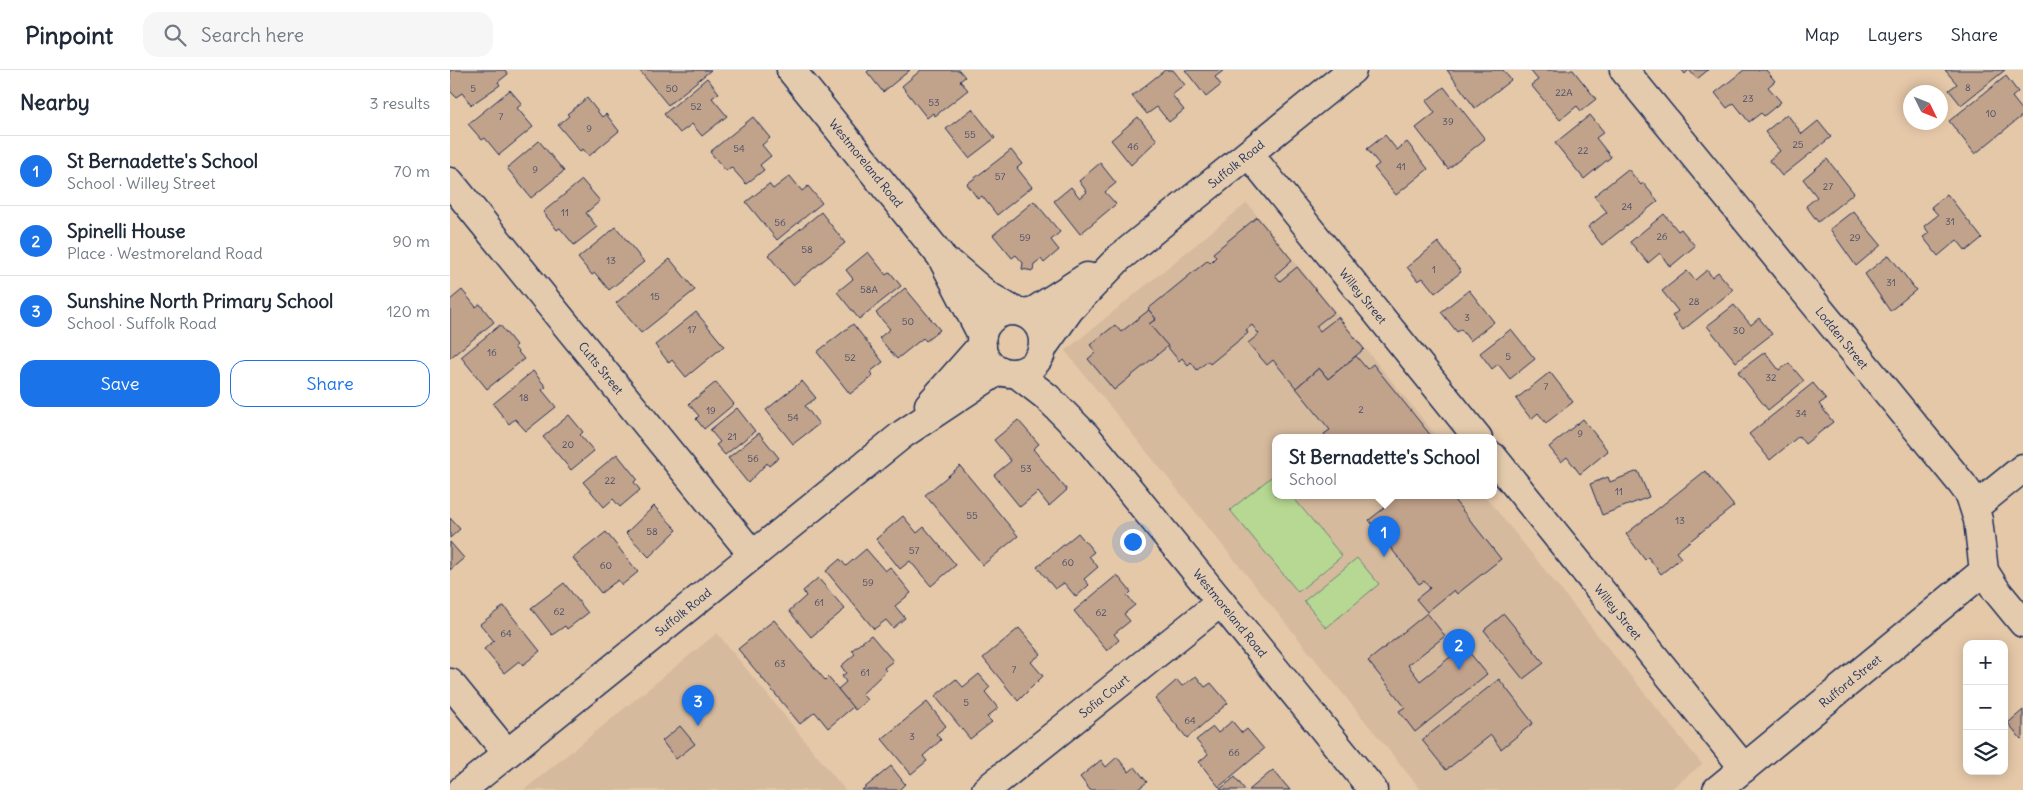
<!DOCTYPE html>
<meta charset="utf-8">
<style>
:root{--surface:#fff;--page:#f6f6f7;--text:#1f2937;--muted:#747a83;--line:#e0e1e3;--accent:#1a73e8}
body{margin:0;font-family:Delius,sans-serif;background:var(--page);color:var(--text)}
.controls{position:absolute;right:15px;bottom:15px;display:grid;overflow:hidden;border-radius:10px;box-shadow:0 2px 12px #0003}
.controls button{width:45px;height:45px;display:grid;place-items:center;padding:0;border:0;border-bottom:1px solid var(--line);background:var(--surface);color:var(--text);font:25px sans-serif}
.compass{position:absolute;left:1453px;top:15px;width:45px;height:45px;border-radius:50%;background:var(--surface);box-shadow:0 2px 12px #0003;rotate:133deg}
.you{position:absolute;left:682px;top:471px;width:18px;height:18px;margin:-12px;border:4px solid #fff;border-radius:50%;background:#1a73e8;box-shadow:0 0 0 8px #1a73e833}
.badge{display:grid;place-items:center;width:32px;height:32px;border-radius:50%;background:var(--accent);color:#fff;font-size:16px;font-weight:700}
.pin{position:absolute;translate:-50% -41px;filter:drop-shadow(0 1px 2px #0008)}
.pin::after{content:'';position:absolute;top:26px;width:18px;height:15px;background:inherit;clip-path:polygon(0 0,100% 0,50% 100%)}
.popup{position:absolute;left:822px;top:364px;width:225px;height:65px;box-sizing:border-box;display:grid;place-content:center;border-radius:10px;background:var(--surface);filter:drop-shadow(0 1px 4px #0005);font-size:16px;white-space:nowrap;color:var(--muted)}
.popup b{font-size:19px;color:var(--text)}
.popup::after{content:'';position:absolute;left:50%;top:100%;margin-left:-10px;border:10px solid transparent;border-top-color:var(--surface)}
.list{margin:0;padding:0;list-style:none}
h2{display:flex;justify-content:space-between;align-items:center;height:65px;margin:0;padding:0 20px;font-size:21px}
h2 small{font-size:16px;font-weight:400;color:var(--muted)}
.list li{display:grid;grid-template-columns:32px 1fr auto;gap:15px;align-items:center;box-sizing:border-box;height:70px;padding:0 20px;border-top:1px solid var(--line)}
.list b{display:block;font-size:19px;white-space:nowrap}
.list p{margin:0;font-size:16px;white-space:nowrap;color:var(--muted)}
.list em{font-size:16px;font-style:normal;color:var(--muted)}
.actions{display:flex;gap:10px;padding:15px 20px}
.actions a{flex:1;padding:11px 0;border:1px solid var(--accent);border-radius:15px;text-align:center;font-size:18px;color:var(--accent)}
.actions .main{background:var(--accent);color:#fff}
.icon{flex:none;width:28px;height:28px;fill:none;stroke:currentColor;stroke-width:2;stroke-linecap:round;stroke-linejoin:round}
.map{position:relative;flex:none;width:1573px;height:720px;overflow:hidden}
header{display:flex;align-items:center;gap:30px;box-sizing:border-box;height:70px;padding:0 25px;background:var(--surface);border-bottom:1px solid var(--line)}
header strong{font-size:24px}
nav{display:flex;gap:28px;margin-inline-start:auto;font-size:18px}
.search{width:350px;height:45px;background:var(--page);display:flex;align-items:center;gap:12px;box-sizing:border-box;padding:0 18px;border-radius:15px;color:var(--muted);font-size:19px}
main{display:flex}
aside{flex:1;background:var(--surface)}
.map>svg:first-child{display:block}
</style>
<header>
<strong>Pinpoint</strong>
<div class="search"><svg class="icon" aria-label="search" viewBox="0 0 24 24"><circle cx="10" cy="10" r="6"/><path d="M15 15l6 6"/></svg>Search here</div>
<nav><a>Map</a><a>Layers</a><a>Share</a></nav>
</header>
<main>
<aside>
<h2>Nearby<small>3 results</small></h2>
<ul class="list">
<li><span class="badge">1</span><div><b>St Bernadette's School</b><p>School · Willey Street</p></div><em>70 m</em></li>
<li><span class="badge">2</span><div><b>Spinelli House</b><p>Place · Westmoreland Road</p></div><em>90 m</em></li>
<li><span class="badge">3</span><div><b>Sunshine North Primary School</b><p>School · Suffolk Road</p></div><em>120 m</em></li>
</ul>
<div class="actions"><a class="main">Save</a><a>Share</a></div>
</aside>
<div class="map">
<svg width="1573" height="720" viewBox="0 0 1573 720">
<rect width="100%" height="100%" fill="#e5c8a8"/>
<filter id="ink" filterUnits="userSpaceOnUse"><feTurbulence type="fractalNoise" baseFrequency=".02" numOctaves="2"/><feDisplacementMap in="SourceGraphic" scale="10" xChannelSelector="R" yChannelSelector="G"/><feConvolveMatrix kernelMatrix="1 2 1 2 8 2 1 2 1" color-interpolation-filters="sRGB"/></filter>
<g filter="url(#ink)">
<g fill="#d6ba9e">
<polygon points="797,133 988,368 825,368 825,426 1035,426 1252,694 1220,720 971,720 615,281"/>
<polygon points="267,563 395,720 74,720"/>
</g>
<g fill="#b6d892" stroke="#688478">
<polygon points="825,404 825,426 842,426 892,486 848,522 780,440"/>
<polygon points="907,488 929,514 876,558 854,531"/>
</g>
<g fill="#c1a28b" stroke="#1b2f5e">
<polygon points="0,0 55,0 58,4 48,12 50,15 21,35 12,23 6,27 0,21"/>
<polygon points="189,0 261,0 218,35"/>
<polygon points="419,0 460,0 433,22 417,2"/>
<polygon points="471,0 509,0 515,7 510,11 518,20 485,46 483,43 477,48 452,16"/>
<polygon points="715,0 723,0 735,15 722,25 734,40 719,52 707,37 697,44 682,26"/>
<polygon points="735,0 774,0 765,7 771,15 756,27"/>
<polygon points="997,0 1053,0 1061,10 1025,38"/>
<polygon points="1080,0 1123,0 1146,29 1131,41 1127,36 1110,50 1081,15 1088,10"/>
<polygon points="1232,0 1258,0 1247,9 1239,0 1235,4"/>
<polygon points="1294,0 1316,0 1325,11 1318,17 1331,32 1314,46 1311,43 1299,52 1284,33 1277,38 1265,23"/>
<polygon points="1495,0 1555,0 1511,35 1499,20 1507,14"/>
<polygon points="1556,6 1568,22 1562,27 1573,41 1573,45 1525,84 1499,51"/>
<polygon points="257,8 269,23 262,28 277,46 252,66 242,54 230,63 214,44"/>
<polygon points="994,17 1035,69 998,99 966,58 985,43 976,31"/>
<polygon points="60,20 72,34 67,38 83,57 49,85 35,68 32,70 18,54"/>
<polygon points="137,28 152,47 156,44 169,61 139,86 133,79 130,81 108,55 119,46 117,44"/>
<polygon points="522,39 545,68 519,88 496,59"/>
<polygon points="1337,44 1352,64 1368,51 1381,67 1332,106 1319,90 1330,81 1315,62"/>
<polygon points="1140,45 1154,62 1146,68 1161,87 1134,109 1105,73"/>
<polygon points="303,47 320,68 312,75 321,86 310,95 314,100 296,114 281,97 276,101 260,82"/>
<polygon points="688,47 707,70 681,95 661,70"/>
<polygon points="935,65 947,80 957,72 978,99 946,125 924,98 929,94 917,79"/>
<polygon points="89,71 114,101 81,128 57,98"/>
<polygon points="561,80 572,94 567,98 582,117 547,145 532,126 528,129 517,114"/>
<polygon points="1377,89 1404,123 1368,152 1356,136 1367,127 1353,109"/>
<polygon points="650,93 666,113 655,122 666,134 630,164 604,131 621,117 630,128 637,122 629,111"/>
<polygon points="1178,99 1191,115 1193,113 1208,131 1152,175 1138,157 1157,142 1144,126"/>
<polygon points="340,106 352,121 358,116 372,133 327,170 296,132 319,114 323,119"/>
<polygon points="132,110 150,131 136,143 147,157 124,175 110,158 107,160 93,142"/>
<polygon points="1497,124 1532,168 1516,181 1507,170 1488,186 1473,167 1479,163 1474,156 1488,145 1481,137"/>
<polygon points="584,131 610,162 601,170 609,180 594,193 591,189 584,194 583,201 572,199 573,193 566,185 562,188 543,165"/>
<polygon points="1403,141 1431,175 1406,196 1380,159"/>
<polygon points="371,142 395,173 343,215 318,185"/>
<polygon points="1214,144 1228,161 1231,159 1245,176 1220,197 1210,183 1198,193 1180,172"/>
<polygon points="807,147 842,190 825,205 830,211 847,197 884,242 866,256 870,261 888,247 914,279 878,309 869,298 846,318 823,290 817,295 798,273 809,264 802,255 796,260 798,263 760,294 758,291 747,300 741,292 738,295 732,288 729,291 699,254 706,249 698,239 758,190 760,193 766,187 763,183"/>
<polygon points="166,157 194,192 159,220 145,203 142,205 128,188"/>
<polygon points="988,172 1011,202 985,223 973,208 968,211 957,197"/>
<polygon points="418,182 436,205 440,202 451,216 409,249 387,222 403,209 396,200"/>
<polygon points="1439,185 1466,220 1440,241 1415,204"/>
<polygon points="220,189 245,220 191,263 166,233"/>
<polygon points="1257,200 1262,207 1268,202 1283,220 1233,260 1222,246 1228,241 1212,221 1237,201 1245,210"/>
<polygon points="455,218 490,260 476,271 473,268 447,289 429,268 440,259 426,243"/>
<polygon points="12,220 26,237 30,234 44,252 0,288 0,230"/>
<polygon points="1019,220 1044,252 1020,271 1011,259 1007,262 991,242"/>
<polygon points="1284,235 1301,255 1309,248 1322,264 1286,292 1257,256"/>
<polygon points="699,240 706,249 699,254 718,276 664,320 638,289 646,282 640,275 665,255 671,262"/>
<polygon points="246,242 274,276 236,307 222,290 219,293 205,275"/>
<polygon points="403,254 433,292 420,302 423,306 400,324 367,282"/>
<polygon points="50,255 66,275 64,277 74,289 37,319 11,287"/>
<polygon points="1061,259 1085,289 1060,309 1048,294 1042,299 1030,283"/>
<polygon points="1315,282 1329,300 1339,293 1354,311 1318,340 1288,302"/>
<polygon points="906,286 917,299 923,294 982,367 877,368 874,364 880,360 846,318 869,298 878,309"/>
<polygon points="83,301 96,317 92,320 106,337 76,361 65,349 59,354 43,334"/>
<polygon points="1100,302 1123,332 1096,353 1088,343 1081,349 1066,329"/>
<polygon points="352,311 366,328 355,336 369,354 343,374 316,340"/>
<polygon points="266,312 284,334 254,359 246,349 249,346 239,334"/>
<polygon points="1363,313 1376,329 1369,334 1383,352 1355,374 1349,366 1320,390 1299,364"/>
<polygon points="287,338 305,361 275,385 266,375 270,372 260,360"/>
<polygon points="119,345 133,362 130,365 144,381 121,400 93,367"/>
<polygon points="1133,349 1158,381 1130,404 1117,387 1111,392 1099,377"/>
<polygon points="568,350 589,374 583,379 617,420 599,436 588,422 570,437 544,405 561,391 544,370"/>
<polygon points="309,363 329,388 319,396 317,393 298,413 278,388"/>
<polygon points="167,384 187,409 184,412 190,420 170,437 163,429 154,437 133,412"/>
<polygon points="510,396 568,466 533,495 475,425"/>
<polygon points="1188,401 1199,427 1152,445 1140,414 1158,407 1160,412"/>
<polygon points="1255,401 1284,436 1226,482 1231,488 1211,504 1198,487 1195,490 1176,464"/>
<polygon points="932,426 1001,426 1051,489 1007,524 1004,520 977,542 966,529 980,518 974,511 969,514 919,450 937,436 930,427"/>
<polygon points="204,436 227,460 199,487 176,463"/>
<polygon points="453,446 467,463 474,457 506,495 481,516 460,491 450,499 426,469"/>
<polygon points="0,448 10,459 0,468"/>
<polygon points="156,462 188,502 172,515 168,510 151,523 123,488"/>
<polygon points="628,463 644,482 639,486 648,497 634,509 639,515 626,527 614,513 605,519 587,497"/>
<polygon points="0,472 14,488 0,500"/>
<polygon points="416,479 435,501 440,497 461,523 445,536 455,548 443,558 436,550 424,559 376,501 390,489 396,496"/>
<polygon points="667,505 681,522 677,526 685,535 674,544 680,551 664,564 669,570 657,581 624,541"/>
<polygon points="368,508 395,539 361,567 339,541 356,526 353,521"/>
<polygon points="114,513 138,543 117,559 115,556 102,565 81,538"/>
<polygon points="54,536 90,581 73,595 69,591 54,603 34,579 44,571 30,554"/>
<polygon points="977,543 995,566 958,595 970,611 1014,576 1037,604 965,662 949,641 955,637 918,591"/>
<polygon points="1054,544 1094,593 1073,609 1034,560"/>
<polygon points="324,550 375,610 378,607 403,637 378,658 365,642 350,654 288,579"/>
<polygon points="569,558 591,584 581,592 593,606 568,631 533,588"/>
<polygon points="421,565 443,591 434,598 436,601 412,624 417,630 405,640 388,619 396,612 392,606 396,603 391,596 405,584 402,580"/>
<polygon points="529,604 540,617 535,622 548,638 537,647 542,652 520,669 485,626 506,609 513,617"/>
<polygon points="746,606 755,617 761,613 778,633 737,668 705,629 727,610 732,616"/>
<polygon points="1049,609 1083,653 1051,679 1041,665 996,700 972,670"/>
<polygon points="477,632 496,656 486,664 491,670 473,686 477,691 461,704 432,669"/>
<polygon points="1573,640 1573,667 1571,669 1558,653"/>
<polygon points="782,651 792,663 797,659 814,679 769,717 749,692 758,684 746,670 763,657 768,663"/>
<polygon points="230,656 245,674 226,689 212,671"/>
<polygon points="667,687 679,702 685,697 697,712 687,720 640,720 630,707 651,690 656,697"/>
<polygon points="441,696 455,714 449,720 412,720"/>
<polygon points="823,700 840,720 799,720"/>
<polygon points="785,707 795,720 769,720"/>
</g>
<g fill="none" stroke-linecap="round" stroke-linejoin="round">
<defs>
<g id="minor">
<polyline points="341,0 491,186 532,265"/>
<polyline points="1174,0 1512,414 1520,425 1528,450 1534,501 1546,520 1573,553"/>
<polyline points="799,84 1028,368"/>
<polyline points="0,112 303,485"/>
<polyline points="502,195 537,225 564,241"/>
<circle cx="562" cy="272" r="31"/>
<polyline points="574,243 584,241 637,207"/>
<polyline points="593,277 620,239 669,188 902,0"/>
<polyline points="566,303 597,327 636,366 923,720"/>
<polyline points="479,335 532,275"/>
<polyline points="1043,387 1294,698"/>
<polyline points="1525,437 1573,398"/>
<polyline points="0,613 57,683"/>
<polyline points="12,720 453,364 549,300"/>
<polyline points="536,720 771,532"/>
<polyline points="1267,720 1534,501"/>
</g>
</defs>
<use href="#minor" stroke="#1b2f5e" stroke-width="31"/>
<use href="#minor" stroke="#e5cbad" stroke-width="28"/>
</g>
</g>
<g text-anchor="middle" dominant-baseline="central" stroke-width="4" stroke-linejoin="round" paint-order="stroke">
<g font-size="10" fill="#444c69">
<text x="1518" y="17">8</text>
<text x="23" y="18">5</text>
<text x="222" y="18">50</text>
<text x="1114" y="22">22A</text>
<text x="1298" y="28">23</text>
<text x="484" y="32">53</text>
<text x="246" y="36">52</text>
<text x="1541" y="43">10</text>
<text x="51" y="46">7</text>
<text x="998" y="51">39</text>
<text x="139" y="58">9</text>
<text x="520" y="64">55</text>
<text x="1348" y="74">25</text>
<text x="683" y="76">46</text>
<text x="289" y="78">54</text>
<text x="1133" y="80">22</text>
<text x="951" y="96">41</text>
<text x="85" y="99">9</text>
<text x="550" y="106">57</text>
<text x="1378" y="116">27</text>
<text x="1177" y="136">24</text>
<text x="115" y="142">11</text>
<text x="1500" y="151">31</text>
<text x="330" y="152">56</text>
<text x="1212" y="166">26</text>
<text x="575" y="167">59</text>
<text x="1405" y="167">29</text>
<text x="357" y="179">58</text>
<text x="161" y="190">13</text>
<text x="984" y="199">1</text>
<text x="1441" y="212">31</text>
<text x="419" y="219">58A</text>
<text x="205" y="226">15</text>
<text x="1244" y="231">28</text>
<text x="1017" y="247">3</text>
<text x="458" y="251">50</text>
<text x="242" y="259">17</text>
<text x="1289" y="260">30</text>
<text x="42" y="282">16</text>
<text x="1058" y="286">5</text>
<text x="400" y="287">52</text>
<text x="1321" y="307">32</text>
<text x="1096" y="316">7</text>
<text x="74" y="327">18</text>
<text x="911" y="339">2</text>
<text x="261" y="340">19</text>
<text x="1351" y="343">34</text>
<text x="343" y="347">54</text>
<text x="1130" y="363">9</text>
<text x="282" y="366">21</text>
<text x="118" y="374">20</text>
<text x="303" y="388">56</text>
<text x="576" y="398">53</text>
<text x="160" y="410">22</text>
<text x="1169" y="421">11</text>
<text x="522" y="445">55</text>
<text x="1230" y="450">13</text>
<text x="202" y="461">58</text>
<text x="464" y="480">57</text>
<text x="618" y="492">60</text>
<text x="156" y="495">60</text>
<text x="418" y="512">59</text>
<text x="369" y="532">61</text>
<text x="109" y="541">62</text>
<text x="651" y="542">62</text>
<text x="56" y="563">64</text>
<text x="330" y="593">63</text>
<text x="564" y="599">7</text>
<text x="415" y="602">61</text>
<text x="516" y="632">5</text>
<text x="740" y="650">64</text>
<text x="462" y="666">3</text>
<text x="784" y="682">66</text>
</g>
<g font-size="12" fill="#1b2f5e" stroke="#e5cbad">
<text transform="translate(416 93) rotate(51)">Westmoreland Road</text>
<text transform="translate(786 94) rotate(-39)">Suffolk Road</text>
<text transform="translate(913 226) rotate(51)">Willey Street</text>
<text transform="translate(1392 268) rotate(51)">Lodden Street</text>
<text transform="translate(151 298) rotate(51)">Cutts Street</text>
<text transform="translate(233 542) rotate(-39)">Suffolk Road</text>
<text transform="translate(1168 542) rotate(51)">Willey Street</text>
<text transform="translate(780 543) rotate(51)">Westmoreland Road</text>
<text transform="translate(1400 611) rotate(-39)">Rufford Street</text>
<text transform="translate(654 626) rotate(-39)">Sofia Court</text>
</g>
</g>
</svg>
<div class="controls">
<button>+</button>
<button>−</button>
<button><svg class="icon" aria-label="layers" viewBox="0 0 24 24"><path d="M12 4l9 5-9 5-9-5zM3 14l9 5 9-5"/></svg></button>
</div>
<svg class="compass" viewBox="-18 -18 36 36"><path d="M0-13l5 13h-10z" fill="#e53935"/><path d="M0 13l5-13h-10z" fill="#747a83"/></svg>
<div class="you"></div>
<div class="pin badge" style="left:934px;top:487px">1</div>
<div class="popup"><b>St Bernadette's School</b>School</div>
<div class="pin badge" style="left:1009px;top:600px">2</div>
<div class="pin badge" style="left:248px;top:656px">3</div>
</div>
</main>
